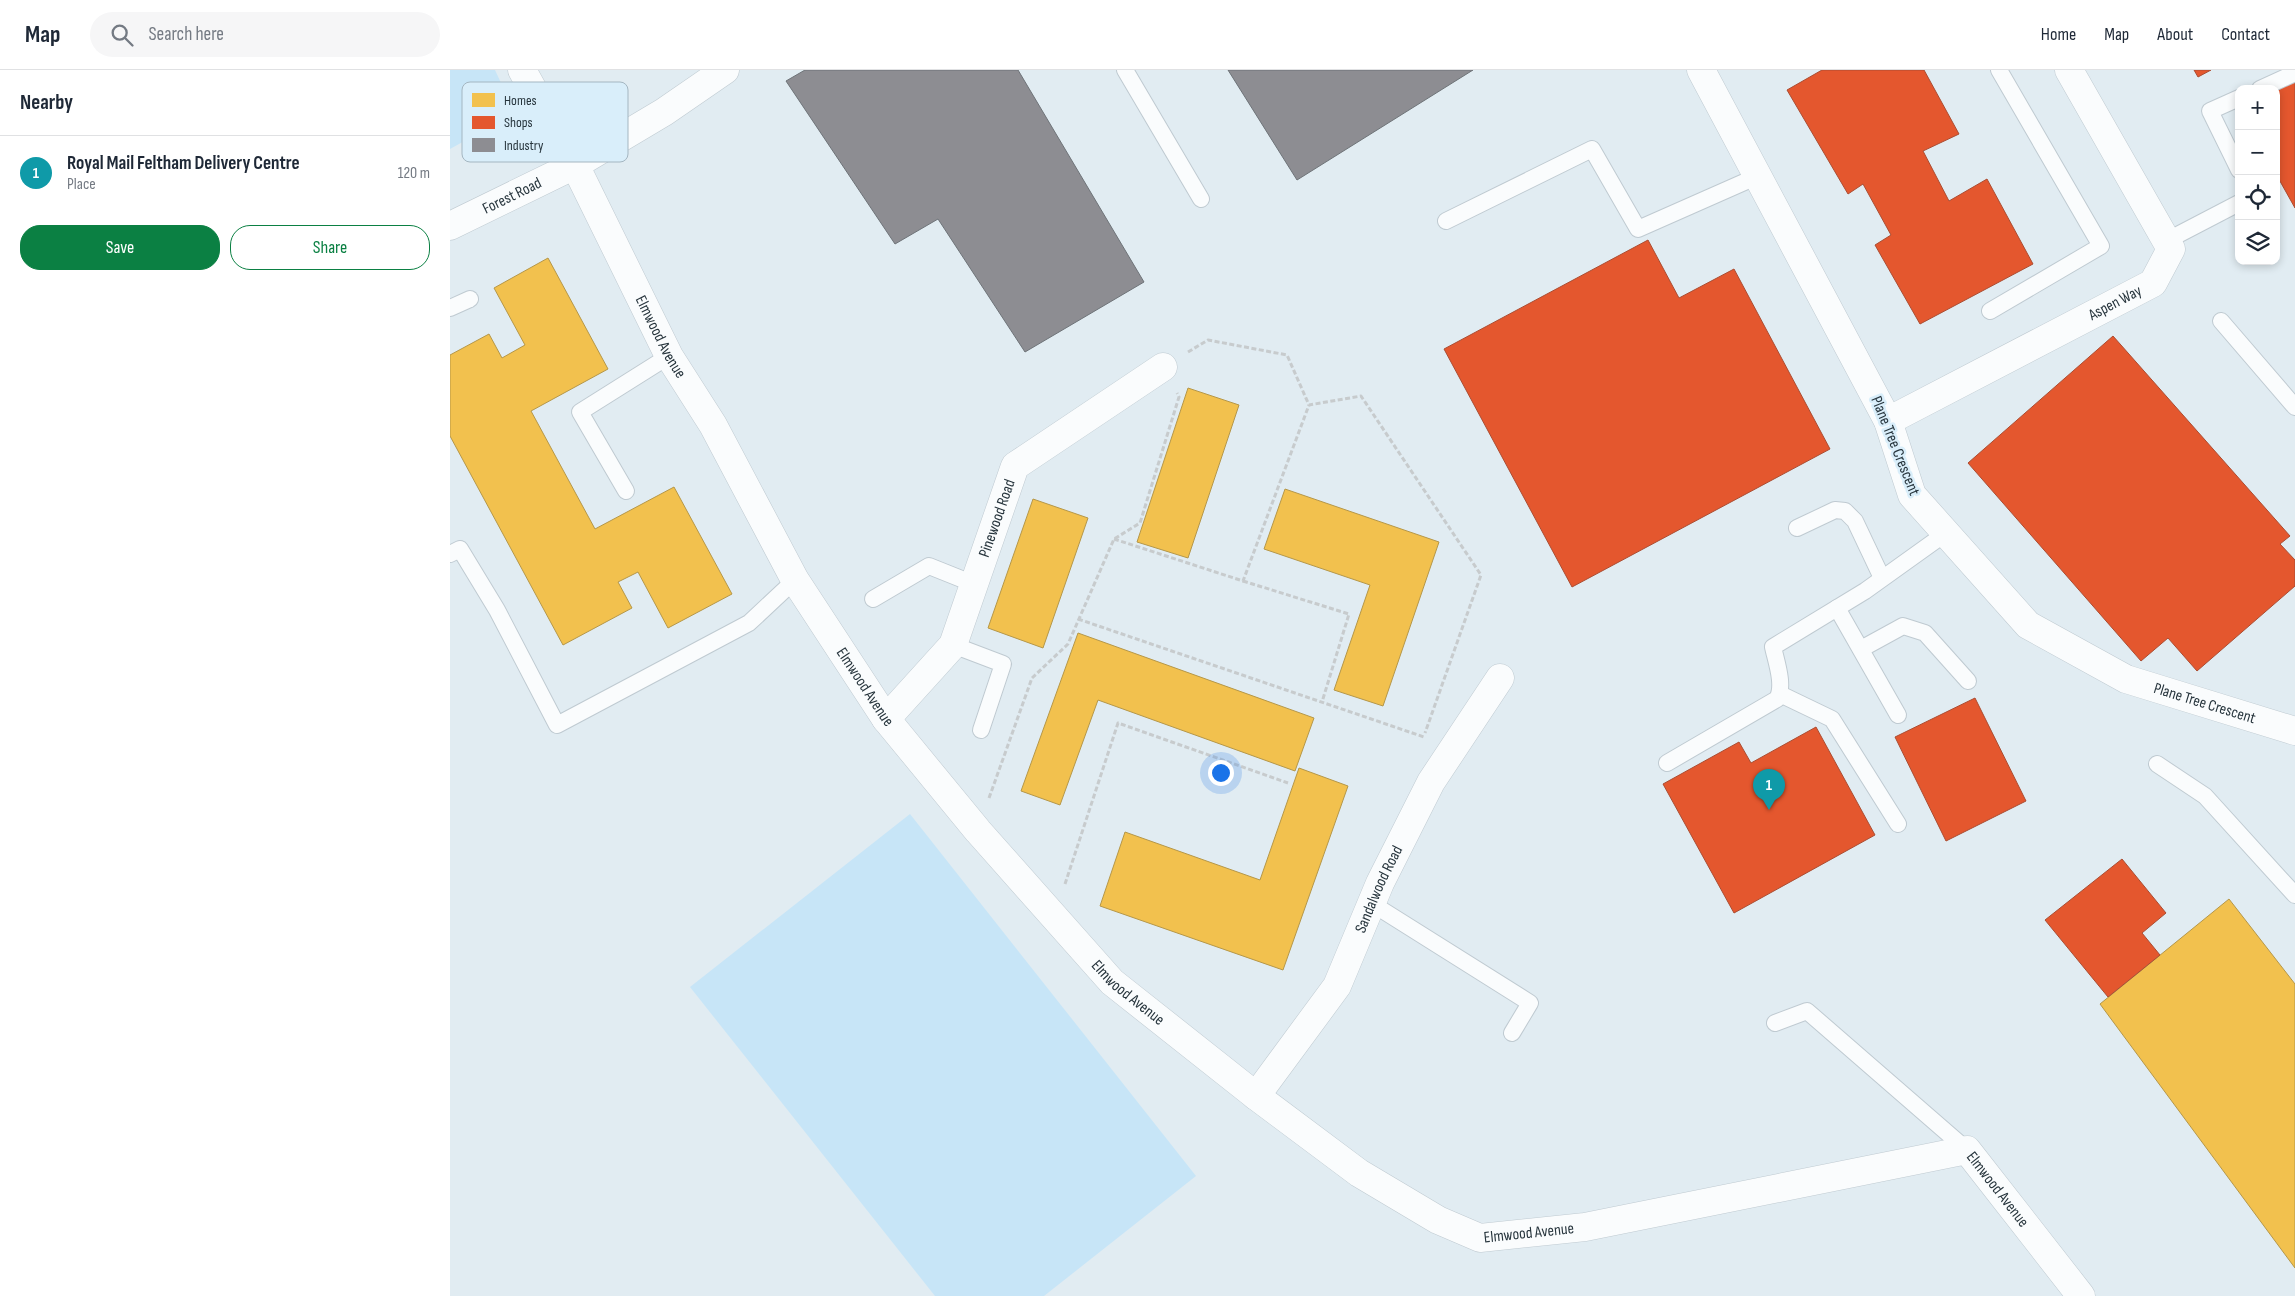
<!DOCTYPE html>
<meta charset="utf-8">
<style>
:root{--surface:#fff;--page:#f6f6f7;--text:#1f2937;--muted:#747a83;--line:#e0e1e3;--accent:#0b8043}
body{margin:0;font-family:"Sofia Sans Condensed",sans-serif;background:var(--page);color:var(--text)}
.controls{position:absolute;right:15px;top:15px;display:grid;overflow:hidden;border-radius:10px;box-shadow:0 2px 8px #0003}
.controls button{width:45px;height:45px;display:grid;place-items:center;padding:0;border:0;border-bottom:1px solid var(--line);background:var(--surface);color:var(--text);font:25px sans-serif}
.you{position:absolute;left:770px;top:702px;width:18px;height:18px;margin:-12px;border:4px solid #fff;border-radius:50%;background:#1a73e8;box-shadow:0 0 0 8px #1a73e833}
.badge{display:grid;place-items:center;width:32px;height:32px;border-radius:50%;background:var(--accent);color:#fff;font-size:16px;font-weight:700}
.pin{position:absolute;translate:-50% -41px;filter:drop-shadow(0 1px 2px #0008)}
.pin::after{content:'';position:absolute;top:26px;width:18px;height:15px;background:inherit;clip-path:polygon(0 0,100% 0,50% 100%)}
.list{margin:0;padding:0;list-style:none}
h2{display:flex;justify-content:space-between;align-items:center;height:65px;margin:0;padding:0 20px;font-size:21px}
h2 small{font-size:16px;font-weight:400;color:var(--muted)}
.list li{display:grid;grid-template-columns:32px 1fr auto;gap:15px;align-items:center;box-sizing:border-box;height:75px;padding:0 20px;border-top:1px solid var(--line)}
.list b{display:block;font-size:19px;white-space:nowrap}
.list p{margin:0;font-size:16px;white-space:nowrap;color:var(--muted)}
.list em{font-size:16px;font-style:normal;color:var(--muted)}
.actions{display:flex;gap:10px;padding:15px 20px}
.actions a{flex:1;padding:11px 0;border:1px solid var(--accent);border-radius:20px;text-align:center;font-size:18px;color:var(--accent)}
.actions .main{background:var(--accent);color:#fff}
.icon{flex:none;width:28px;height:28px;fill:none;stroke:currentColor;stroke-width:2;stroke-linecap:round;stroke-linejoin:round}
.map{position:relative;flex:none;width:1845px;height:1226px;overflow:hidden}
header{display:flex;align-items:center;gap:30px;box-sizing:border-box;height:70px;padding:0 25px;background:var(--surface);border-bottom:1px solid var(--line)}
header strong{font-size:24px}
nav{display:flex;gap:28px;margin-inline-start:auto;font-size:18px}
.search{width:350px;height:45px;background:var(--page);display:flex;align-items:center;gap:12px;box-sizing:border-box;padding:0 18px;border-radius:28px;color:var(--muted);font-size:19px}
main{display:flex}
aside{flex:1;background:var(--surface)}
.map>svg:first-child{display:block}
</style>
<header>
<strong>Map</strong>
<div class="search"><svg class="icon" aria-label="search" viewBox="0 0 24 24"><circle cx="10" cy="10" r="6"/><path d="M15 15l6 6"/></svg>Search here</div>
<nav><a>Home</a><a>Map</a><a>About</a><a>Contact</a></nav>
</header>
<main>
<aside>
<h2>Nearby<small></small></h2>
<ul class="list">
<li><span class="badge" style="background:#0f9aa8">1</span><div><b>Royal Mail Feltham Delivery Centre</b><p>Place</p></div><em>120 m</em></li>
</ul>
<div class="actions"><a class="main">Save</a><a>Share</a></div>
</aside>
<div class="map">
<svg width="1845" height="1226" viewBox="0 0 1845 1226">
<rect width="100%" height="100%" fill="#e1ecf2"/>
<g fill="#c7e5f7">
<polygon points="0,0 45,0 65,43 0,79"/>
<polygon points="460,744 746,1106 594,1226 485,1226 240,917"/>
</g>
<g fill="#f2c14e" stroke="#b59749">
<polygon points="98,188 158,299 81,341 145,459 224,417 282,524 218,558 188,502 168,512 182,538 113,575 0,366 0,285 39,264 52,288 75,275 44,218"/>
<polygon points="738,318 789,335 738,488 687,472"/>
<polygon points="835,419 989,472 933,636 884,620 920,515 814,479"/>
<polygon points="583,429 638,448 593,578 538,558"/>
<polygon points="628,563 864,648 845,701 648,630 610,735 571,721"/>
<polygon points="849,698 898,716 833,900 650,836 675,762 810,810"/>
<polygon points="1779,829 1845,914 1845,1198 1650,934"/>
</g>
<g fill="#e4572e" stroke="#ab4d32">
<polygon points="1372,0 1474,0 1509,64 1473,81 1499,131 1537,109 1583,194 1470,254 1425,175 1441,165 1413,114 1398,124 1337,20"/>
<polygon points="1744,0 1761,0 1748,7"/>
<polygon points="1845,10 1845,138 1826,104 1826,21"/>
<polygon points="1198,170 1229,228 1284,199 1380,379 1122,517 994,279"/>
<polygon points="1663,266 1840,466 1830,474 1845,490 1845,516 1747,601 1718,568 1691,591 1518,393"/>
<polygon points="1525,628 1576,731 1496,771 1445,667"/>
<polygon points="1366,657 1425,765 1284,843 1213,714 1289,672 1301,693"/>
<polygon points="1672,789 1716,843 1692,863 1710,885 1658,927 1595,850"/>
</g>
<g fill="#8d8d92" stroke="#6e7378">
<polygon points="355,0 568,0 694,212 575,282 488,149 445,174 336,11"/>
<polygon points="778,0 1023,0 847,110"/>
</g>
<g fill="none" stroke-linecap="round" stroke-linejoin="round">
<defs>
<g id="lane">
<polyline points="675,0 751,129"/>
<polyline points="1810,19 1845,3"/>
<polyline points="1789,28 1760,41 1789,100"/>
<polyline points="996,151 1142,79 1188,159 1308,106"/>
<polyline points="1716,171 1789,133"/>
<polyline points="0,238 20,229"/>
<polyline points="1540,241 1651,176 1549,0"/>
<polyline points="1771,251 1845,337"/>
<polyline points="176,421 130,342 219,286"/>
<polyline points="1347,458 1385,440 1395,441 1405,451 1432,508"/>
<polyline points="0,484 10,479 47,540 107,655 299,553 345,510"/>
<polyline points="423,529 479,496 524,514"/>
<polyline points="1387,538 1448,645"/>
<polyline points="503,575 553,594 531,660"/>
<polyline points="1411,579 1453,556 1475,563 1518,611"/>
<polyline points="1330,624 1382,649 1448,754"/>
<path d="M1217,693L1327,629C1335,616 1326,591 1323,577L1415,521L1496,463"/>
<polyline points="1707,694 1755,726 1845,825"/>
<polyline points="921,833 1080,933 1062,963"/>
<polyline points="1325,953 1357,941 1517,1080"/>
</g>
<g id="street">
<path id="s1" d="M1251,0L1438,351L1462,425L1578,555L1676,609L1845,661"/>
<path id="s2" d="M125,95L219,286L263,355L345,510L436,649L528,761L662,912L806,1026L909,1103L988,1150L1030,1168L1135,1157L1517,1080L1631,1226"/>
<path id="s3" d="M1438,351L1703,213L1721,179L1619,0"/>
<path id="s4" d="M436,649L503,575L565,396L713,297"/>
<path id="s5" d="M806,1026L887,916L930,813L981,712L1050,608"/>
</g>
<g id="secondary">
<polyline points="72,0 125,95"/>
<path id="s6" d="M0,156L125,95L214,42L275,0"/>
</g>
</defs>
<use href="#lane" stroke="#bfcad1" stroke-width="18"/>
<use href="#street" stroke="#bfcad1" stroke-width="29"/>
<use href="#secondary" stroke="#bfcad1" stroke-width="29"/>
<g stroke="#c7cbcd" stroke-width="3" stroke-dasharray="5 2.5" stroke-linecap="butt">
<polyline points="738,282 758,270 837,285 859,335 911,326 1031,505 975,663"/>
<polyline points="664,469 793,511 859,335"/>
<polyline points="793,511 899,544 872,632"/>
<polyline points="628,549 974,667"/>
<polyline points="539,728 582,608 618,574 664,469 690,453 729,327 727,323"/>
<polyline points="615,814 668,653 838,713"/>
</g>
<use href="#lane" stroke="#fafcfd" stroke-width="16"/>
<use href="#street" stroke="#fafcfd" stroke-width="28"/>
<use href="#secondary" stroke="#fafcfd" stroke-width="28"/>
</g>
<g text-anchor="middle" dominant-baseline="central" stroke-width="5" stroke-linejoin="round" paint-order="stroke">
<g font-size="16" fill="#27353d" stroke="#d9eefa">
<text stroke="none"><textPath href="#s6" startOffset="69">Forest Road</textPath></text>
<text stroke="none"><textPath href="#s3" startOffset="256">Aspen Way</textPath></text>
<text stroke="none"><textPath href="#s2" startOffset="192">Elmwood Avenue</textPath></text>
<text transform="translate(1445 376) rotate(68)">Plane Tree Crescent</text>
<text stroke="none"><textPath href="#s4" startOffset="234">Pinewood Road</textPath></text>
<text stroke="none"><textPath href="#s2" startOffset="598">Elmwood Avenue</textPath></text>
<text stroke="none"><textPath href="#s1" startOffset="844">Plane Tree Crescent</textPath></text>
<text stroke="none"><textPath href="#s5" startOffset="242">Sandalwood Road</textPath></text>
<text stroke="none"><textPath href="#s2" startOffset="1002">Elmwood Avenue</textPath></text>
<text stroke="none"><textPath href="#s2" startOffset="1978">Elmwood Avenue</textPath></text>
<text stroke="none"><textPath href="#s2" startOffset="1482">Elmwood Avenue</textPath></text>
</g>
</g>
<rect x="12" y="12" width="166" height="80" rx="8" fill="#d9eefa" stroke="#a4b6c1" stroke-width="1"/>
<rect x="22" y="23" width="23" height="14" fill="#f2c14e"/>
<rect x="22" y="46" width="23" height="13" fill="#e4572e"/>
<rect x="22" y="68" width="23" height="14" fill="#8d8d92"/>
<g font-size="14" fill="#27353d">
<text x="54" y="35">Homes</text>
<text x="54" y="57">Shops</text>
<text x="54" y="80">Industry</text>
</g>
</svg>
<div class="controls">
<button>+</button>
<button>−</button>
<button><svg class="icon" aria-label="locate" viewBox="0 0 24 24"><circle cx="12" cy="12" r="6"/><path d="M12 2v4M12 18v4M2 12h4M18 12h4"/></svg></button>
<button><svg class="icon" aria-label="layers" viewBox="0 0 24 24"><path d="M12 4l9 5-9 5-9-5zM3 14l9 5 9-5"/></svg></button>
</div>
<div class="you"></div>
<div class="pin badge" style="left:1319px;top:740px;background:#0f9aa8">1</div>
</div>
</main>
